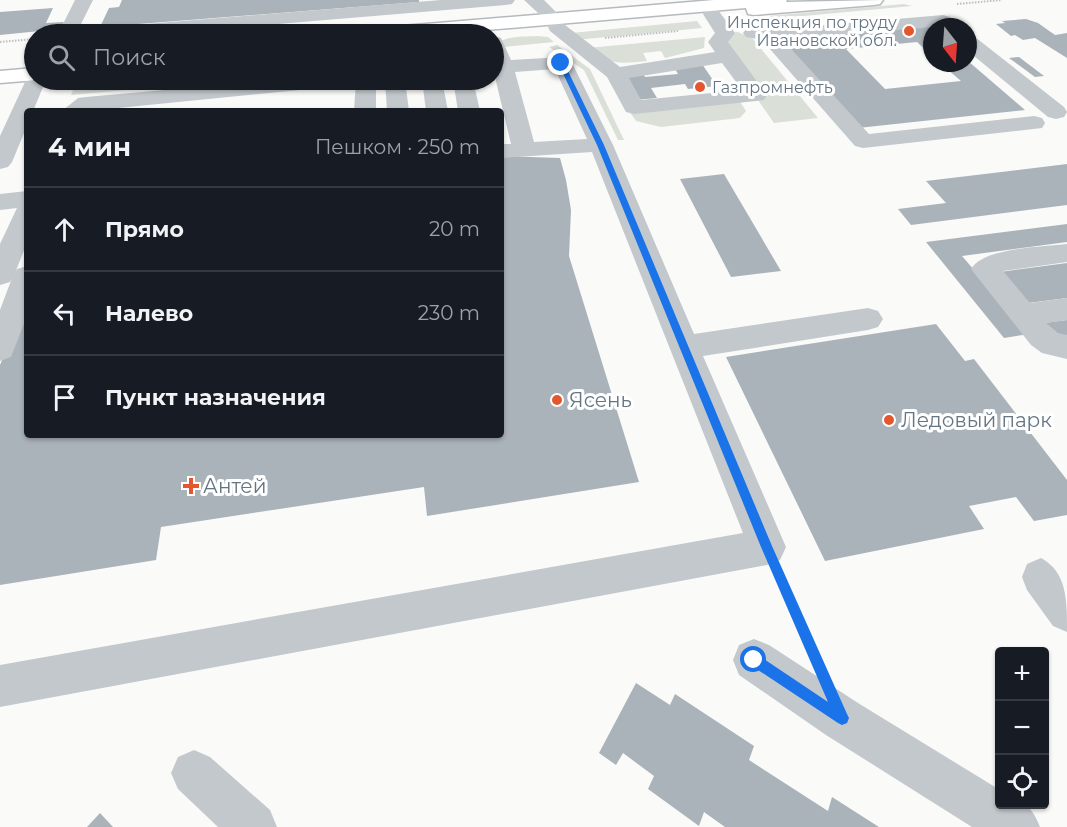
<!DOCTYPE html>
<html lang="ru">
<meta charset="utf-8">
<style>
:root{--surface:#171b24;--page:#242831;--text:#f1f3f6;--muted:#9ea1a6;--line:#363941}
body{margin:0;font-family:Montserrat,sans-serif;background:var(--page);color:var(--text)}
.controls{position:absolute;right:18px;bottom:18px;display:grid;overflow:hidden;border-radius:6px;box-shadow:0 2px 4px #0004}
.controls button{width:54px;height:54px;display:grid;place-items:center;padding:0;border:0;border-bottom:2px solid var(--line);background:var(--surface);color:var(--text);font:30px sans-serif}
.compass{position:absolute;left:923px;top:18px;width:54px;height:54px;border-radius:50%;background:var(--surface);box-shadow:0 2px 4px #0004;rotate:163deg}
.stop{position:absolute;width:18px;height:18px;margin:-14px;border:4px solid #1a73e8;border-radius:50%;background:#fff}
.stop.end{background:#1a73e8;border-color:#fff;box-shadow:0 2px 6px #0008}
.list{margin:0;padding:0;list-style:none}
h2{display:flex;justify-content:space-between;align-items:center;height:78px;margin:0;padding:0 24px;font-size:26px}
h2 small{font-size:20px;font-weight:400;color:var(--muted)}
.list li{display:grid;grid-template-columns:39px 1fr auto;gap:18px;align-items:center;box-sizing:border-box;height:84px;padding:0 24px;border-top:2px solid var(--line)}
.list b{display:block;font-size:22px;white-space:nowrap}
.list em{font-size:20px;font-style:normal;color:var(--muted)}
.icon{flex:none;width:33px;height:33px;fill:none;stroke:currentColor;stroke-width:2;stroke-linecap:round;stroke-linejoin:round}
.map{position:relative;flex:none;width:1067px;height:827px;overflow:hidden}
.search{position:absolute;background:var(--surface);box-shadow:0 2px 4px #0004;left:24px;top:24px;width:480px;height:66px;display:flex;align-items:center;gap:15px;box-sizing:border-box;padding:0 21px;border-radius:33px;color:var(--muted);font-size:22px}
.panel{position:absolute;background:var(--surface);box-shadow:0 2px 4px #0004;left:24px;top:108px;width:480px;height:330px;border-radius:6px}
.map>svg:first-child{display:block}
</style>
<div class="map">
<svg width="1067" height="827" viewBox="0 0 1067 827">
<rect width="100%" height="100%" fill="#fafaf8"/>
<g fill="#dadfd7">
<polygon points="904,4 912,6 726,23 733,19"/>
<polygon points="697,21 702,28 575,40 571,33"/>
<polygon points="738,32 753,39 818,118 774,123 719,44 724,34"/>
<path d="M537,36L548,37L554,42L494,48C501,35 523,37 537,36Z"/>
<path d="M705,37L704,48L665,58L661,51L643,53L647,61C619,64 610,65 587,48Z"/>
<polygon points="557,45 590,69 624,140 618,140 584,70 549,47"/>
<polygon points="188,80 236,80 71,95 73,90"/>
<polygon points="738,99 746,111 740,118 661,127 636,121 629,111"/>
</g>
<g fill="#aab3b9">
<polygon points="122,0 419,0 419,2 100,27 109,8 119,7"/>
<polygon points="53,8 46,23 64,22 60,29 0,35 0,12"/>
<polygon points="1026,19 1038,23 1055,35 1067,33 1067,58 1035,38 1023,40 1015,35 1011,36 996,24 1005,23 1002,21"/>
<polygon points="927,25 932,30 932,56 917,42 846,49 885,89 961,81 940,63 968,63 968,61 1025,110 858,128 782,39"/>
<polygon points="1019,57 1044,76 1035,77 1009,58"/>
<polygon points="702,64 717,86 688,89 685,84 651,88 657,98 635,100 618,69 639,67 645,77 678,74 674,67"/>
<polygon points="501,156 560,158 566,180 571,210 569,256 639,482 427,516 424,487 161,527 156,560 0,585 0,365 20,315 26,265 27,435 501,435"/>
<polygon points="1067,164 1067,205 911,225 898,209 946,203 926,181"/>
<polygon points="724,174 781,271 731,277 680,179"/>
<polygon points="1067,224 1067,242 962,256 1029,334 1004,338 926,242"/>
<polygon points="1067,263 1067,298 1028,303 1000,272"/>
<polygon points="1067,320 1067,339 1036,324"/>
<polygon points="936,324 965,361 974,359 1067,480 1067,515 1034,521 1016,497 969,506 984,529 825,561 726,357"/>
<polygon points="636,683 670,705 675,694 754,746 749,760 828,811 832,797 879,827 725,827 704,812 699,826 648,789 654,776 623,753 616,765 599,753"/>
<polygon points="100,813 113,827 87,827"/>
</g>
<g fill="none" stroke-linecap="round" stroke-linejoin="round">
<defs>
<g id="major">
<polygon points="714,0 787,0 786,2 883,0 880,4 874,5 754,15 748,14 746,8 439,34 368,34 371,30 378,28"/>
<polygon points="34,68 34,80 37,80 0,83 0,71"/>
</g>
</defs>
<use href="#major" stroke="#b5babe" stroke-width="3"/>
<g stroke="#bbbfc2" stroke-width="2" stroke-dasharray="1.5 1.5" stroke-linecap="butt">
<polyline points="957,4 1002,0"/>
<polyline points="605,38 678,31"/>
<polyline points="0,42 34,39"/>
<polyline points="69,87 73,80"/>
</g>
<polyline stroke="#bbbfc2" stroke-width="4.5" stroke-dasharray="4 4" stroke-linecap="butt" points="779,575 815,656"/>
<g fill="#c3c8cc" fill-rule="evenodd">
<polygon points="75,0 93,0 76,34 58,34"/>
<polygon points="441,0 515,0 512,4 506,5 159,34 87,34 90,30 97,28"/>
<path d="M524,0H544L563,19L561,22L620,67L715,52L708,42L715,33L703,14L706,10H718L735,33L728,42L767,95L764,100L756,101L634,114L626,112L607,77L550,31L548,27L550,24ZM722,63L742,90L641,100L629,78Z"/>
<polygon points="943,15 950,17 959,27 932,27 783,40 869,134 1034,116 1042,118 1045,123 1042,128 863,148 855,146 762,40 746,37 743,33 746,29 753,27 768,30"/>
<polygon points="968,35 975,37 1064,107 1067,112 1064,117 1056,119 1048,117 968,51"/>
<path d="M494,36L501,38L511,60L562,57L569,59L572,63L613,145L694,334L868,308L878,311L883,319L878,327L868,330L703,356L786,547L780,560L767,565L0,707V665L743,533L592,152L501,158V144H511L494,73ZM555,69L587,139L534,142L515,72Z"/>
<polygon points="34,74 34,80 46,80 33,111 27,111 27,126 12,162 8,167 0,169 0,136 26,80 29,76"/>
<polygon points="276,80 350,80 347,84 340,86 88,111 62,111 78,98 86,97"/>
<polygon points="356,80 376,80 376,111 354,111"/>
<polygon points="385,80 405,80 409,111 387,111"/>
<polygon points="422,80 442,80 448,111 426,111"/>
<polygon points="453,80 473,80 480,111 458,111"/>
<polygon points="27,191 27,243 15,273 17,269 27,266 27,316 11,357 0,361 0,310 12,278 10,282 0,285 0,244 17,208 0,210 0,194"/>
<path d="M1067,244V262L1003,271L1030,303L1067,298V320L1046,323L1058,333L1067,335V359L1042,353L1031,345L971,269C984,247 1043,247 1067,244Z"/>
<path d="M1041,558C1067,572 1067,600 1067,632L1053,626L1027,590L1022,577L1027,564Z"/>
<path d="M754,639L769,645L858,703L1000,790V804C1025,804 1030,802 1040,827H972L826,735L739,675L733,660L739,645Z"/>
<polygon points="194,750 210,757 270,810 277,827 218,827 178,789 171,773 178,757"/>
</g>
<use href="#major" fill="#fff" fill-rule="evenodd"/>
</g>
<polygon fill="#1a73e8" points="561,61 564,63 604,145 772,546 847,714 849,718 847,723 842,725 838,723 749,664 747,660 749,655 754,653 758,655 828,702 761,547 597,145 558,63"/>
<g fill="#e4572e" stroke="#fff" stroke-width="2">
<circle cx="909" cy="31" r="6"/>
<circle cx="700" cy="87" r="6"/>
<circle cx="557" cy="400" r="6"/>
<circle cx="889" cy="420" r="6"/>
<path d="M188 477h6v6h6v6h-6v6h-6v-6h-6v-6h6z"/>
</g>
<g text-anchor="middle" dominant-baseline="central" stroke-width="6" stroke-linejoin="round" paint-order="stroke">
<g font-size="16" fill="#657683" stroke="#fff" text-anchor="end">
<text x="897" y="22">Инспекция по труду<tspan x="897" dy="18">Ивановской обл.</tspan></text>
<text x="712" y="87" text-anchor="start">Газпромнефть</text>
</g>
<g font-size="20" fill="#657683" stroke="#fff" text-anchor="start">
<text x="569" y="400">Ясень</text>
<text x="901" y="420">Ледовый парк</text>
<text x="203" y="486">Антей</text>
</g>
</g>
</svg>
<div class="controls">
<button>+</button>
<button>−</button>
<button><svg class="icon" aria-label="locate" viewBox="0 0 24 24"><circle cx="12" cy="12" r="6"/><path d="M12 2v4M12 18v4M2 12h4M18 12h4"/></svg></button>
</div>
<svg class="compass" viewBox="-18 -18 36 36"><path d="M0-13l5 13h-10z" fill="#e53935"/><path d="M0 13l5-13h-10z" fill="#9ea1a6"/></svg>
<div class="stop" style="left:754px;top:660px"></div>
<div class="stop end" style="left:561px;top:63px"></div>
<div class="search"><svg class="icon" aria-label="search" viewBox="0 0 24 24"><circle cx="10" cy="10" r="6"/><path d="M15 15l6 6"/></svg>Поиск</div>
<section class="panel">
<h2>4 мин<small>Пешком · 250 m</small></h2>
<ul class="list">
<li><svg class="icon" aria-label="ahead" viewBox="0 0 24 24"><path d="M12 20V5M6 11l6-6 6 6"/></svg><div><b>Прямо</b></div><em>20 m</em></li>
<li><svg class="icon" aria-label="left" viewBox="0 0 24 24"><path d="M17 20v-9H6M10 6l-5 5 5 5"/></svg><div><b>Налево</b></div><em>230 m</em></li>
<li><svg class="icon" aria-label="arrive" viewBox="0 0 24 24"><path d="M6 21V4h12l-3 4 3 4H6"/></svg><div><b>Пункт назначения</b></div></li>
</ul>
</section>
</div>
